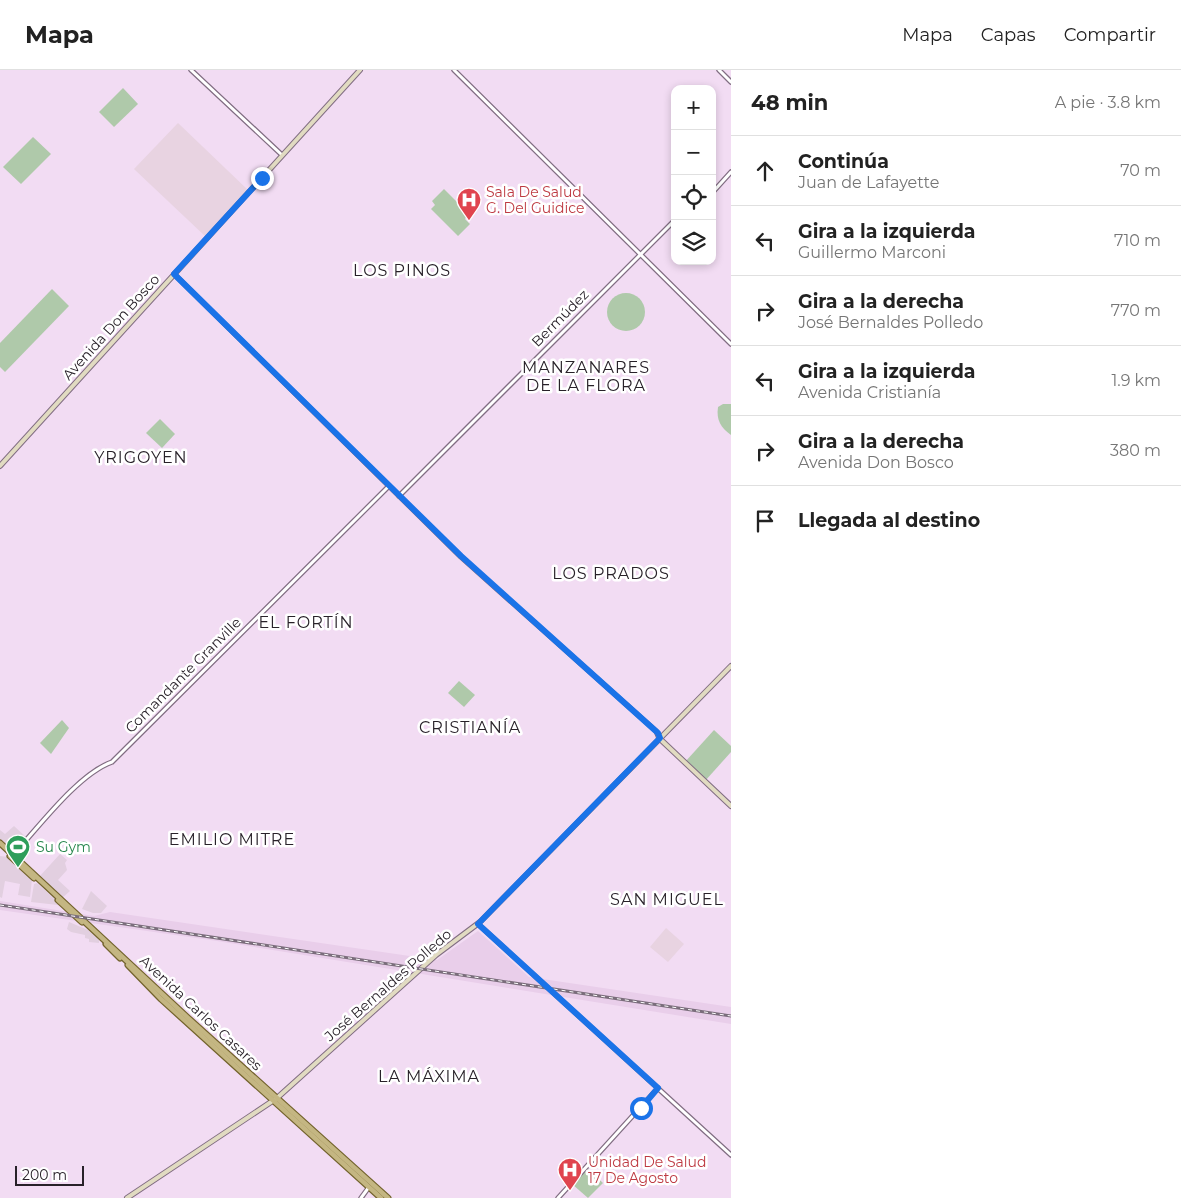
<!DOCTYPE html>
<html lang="es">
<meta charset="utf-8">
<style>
:root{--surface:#fff;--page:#f6f6f6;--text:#222;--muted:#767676;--line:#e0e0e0}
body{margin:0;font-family:Montserrat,sans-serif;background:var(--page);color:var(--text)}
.controls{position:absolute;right:15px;top:15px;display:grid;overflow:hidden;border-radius:10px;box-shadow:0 2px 8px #0003}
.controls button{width:45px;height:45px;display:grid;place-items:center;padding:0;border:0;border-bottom:1px solid var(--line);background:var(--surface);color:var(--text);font:25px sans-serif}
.scale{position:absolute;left:15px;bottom:12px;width:69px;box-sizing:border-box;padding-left:5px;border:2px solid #282129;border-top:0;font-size:14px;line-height:18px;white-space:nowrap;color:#282129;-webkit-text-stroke:4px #fff;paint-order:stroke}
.stop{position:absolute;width:15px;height:15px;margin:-11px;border:4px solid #1a73e8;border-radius:50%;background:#fff}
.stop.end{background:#1a73e8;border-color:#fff;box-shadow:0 1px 5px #0008}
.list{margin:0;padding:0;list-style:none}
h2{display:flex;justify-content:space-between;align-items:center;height:65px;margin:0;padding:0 20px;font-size:21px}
h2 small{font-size:16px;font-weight:400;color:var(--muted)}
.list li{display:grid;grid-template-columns:32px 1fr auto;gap:15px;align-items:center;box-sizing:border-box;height:70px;padding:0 20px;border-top:1px solid var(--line)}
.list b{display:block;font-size:19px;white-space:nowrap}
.list p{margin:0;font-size:16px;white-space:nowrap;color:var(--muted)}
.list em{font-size:16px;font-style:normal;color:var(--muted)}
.icon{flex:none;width:28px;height:28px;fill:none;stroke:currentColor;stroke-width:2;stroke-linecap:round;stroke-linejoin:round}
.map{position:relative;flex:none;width:731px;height:1128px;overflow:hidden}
header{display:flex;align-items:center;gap:30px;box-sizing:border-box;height:70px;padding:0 25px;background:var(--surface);border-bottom:1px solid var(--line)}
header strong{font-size:24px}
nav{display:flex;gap:28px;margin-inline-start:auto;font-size:18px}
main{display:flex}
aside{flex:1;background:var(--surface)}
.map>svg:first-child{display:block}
</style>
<header>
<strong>Mapa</strong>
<nav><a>Mapa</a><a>Capas</a><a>Compartir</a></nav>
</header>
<main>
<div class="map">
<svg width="731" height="1128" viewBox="0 0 731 1128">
<rect width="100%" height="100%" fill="#f2dcf3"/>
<g fill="#e2cfe0">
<polygon points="14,756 27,768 12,782 0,771 0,760 5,764"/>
<polygon points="60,784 67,790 65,793 67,800 58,810 70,821 62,828 40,806"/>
<polygon points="0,786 9,787 32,809 30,827 18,825 20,814 5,811 2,828 0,827"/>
<polygon points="37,813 58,832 58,835 31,832 34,814"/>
<polygon points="91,821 107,836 101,843 93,843 82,839"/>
<polygon points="69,852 88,860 99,870 99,873 89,872 89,869 85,868 85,865 71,862 67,859"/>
</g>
<polygon fill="#e9ceea" points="0,831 94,846 110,842 437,890 478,861 529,907 731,937 731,954 217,871 0,840"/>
<g fill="#e8d3e1">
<polygon points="178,53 249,121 205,166 134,99"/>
<polygon points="666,858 684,874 668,892 650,877"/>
</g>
<g fill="#afc9aa">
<polygon points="123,18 138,34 114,57 99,42"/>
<polygon points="33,67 51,84 21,114 3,97"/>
<polygon points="444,119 469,144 465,149 470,154 458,166 431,139 435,135 432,131"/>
<polygon points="52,219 69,236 5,302 0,297 0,273"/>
<circle cx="626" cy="242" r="19"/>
<path d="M723,334H731V365C721,358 716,350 718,337Z"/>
<polygon points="160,349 175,364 162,378 146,363"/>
<polygon points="459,611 475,625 464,637 448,623"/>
<polygon points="62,650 69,658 51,684 40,673"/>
<polygon points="714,660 731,676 731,682 705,711 685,692"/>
<polygon points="587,1098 603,1113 588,1128 572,1114"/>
</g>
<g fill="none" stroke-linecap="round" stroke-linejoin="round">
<defs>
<g id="tertiary">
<polyline points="191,0 282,85"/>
<polyline points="454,0 731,274"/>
<polyline points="719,0 731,12"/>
<polyline points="712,123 731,102"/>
<polyline points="174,204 461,487 656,661 659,668"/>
<polyline points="399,426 675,150"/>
<path d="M13,785C38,758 78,704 112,692L389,416"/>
<polyline points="478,854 731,1085"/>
<polyline points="361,1128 369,1117"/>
<polyline points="558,1128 658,1018"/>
</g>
<g id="secondary">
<polyline points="0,396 360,0"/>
<polyline points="659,668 731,736"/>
<polyline points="127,1128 277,1028 436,885 480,852 731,596"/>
</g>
<g id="primary">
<polyline points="0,773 188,948 388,1128"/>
<polyline points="10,786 34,808"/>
<polyline points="58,830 82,852"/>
<polyline points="106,874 120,888"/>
<polyline points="128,895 161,929 381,1128"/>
</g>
</defs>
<use href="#tertiary" stroke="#816d82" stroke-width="5.5"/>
<use href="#secondary" stroke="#816d82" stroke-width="6"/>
<use href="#primary" stroke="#73632d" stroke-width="7"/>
<use href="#tertiary" stroke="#fff" stroke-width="3"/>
<use href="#secondary" stroke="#e1dbc1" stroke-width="4"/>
<use href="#primary" stroke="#c4b682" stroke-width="4.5"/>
<defs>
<polyline id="rail" points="0,835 731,946"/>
</defs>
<use href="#rail" stroke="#7a6d7b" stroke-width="3"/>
<use href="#rail" stroke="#fff" stroke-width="1" stroke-dasharray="4" stroke-linecap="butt"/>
</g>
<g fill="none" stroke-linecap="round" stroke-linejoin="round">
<polyline stroke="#1a73e8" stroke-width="6" points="262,108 174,204 461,486 658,663 660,668 478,854 658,1018 641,1038"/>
</g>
<defs>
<symbol id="hospital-pin" viewBox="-11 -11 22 30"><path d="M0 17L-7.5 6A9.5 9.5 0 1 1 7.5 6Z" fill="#e0444e" stroke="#fff"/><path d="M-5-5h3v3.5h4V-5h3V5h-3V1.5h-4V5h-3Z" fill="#fff"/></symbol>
<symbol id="stadium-pin" viewBox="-11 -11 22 30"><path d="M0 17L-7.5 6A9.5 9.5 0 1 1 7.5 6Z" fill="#2e9e5b" stroke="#fff"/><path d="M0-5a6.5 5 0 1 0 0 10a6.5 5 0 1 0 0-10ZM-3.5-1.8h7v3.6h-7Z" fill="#fff"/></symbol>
</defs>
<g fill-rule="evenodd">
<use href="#hospital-pin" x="455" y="116" width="28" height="38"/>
<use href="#stadium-pin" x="4" y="763" width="28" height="38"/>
<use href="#hospital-pin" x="556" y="1086" width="28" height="38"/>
</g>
<g text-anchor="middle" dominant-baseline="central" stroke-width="5" stroke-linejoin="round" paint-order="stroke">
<g font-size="14" fill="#be3a42" stroke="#fff" text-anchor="start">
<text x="486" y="122">Sala De Salud<tspan x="486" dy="16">G. Del Guidice</tspan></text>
<text x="588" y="1092">Unidad De Salud<tspan x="588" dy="16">17 De Agosto</tspan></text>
</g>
<g font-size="14" fill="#282129" stroke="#fff">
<text transform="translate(560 248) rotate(-45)">Bermúdez</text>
<text transform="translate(111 257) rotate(-48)">Avenida Don Bosco</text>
<text transform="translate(183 605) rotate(-45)">Comandante Granville</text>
<text transform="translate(388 915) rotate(-41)">José Bernaldes Polledo</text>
<text transform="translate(201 943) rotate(43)">Avenida Carlos Casares</text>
</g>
<g font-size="14" fill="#27864d" stroke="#fff" text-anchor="start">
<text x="36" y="777">Su Gym</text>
</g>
<g font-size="16" letter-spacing="1" fill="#282129" stroke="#fff">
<text x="402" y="200">LOS PINOS</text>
<text x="586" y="297">MANZANARES<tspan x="586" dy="18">DE LA FLORA</tspan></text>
<text x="141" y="387">YRIGOYEN</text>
<text x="611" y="503">LOS PRADOS</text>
<text x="306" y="552">EL FORTÍN</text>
<text x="470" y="657">CRISTIANÍA</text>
<text x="232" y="769">EMILIO MITRE</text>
<text x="667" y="829">SAN MIGUEL</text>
<text x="429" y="1006">LA MÁXIMA</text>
</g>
</g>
</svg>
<div class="controls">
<button>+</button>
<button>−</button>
<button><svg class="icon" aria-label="locate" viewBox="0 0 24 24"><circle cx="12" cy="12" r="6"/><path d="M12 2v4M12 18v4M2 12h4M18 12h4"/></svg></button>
<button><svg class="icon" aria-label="layers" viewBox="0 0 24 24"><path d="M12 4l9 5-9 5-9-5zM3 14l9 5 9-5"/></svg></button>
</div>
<div class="scale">200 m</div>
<div class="stop" style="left:641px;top:1038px"></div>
<div class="stop end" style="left:262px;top:108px"></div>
</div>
<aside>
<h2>48 min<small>A pie · 3.8 km</small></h2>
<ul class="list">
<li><svg class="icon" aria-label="ahead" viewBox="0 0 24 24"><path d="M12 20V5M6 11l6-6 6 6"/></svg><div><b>Continúa</b><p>Juan de Lafayette</p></div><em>70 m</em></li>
<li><svg class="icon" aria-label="left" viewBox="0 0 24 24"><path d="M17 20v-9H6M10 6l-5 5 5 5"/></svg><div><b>Gira a la izquierda</b><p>Guillermo Marconi</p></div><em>710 m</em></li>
<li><svg class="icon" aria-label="right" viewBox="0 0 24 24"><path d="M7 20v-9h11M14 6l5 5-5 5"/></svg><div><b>Gira a la derecha</b><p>José Bernaldes Polledo</p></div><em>770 m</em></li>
<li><svg class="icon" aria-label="left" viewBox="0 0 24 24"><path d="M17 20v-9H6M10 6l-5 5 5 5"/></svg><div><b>Gira a la izquierda</b><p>Avenida Cristianía</p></div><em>1.9 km</em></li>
<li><svg class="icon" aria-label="right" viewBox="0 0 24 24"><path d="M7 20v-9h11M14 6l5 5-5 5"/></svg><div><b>Gira a la derecha</b><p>Avenida Don Bosco</p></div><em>380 m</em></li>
<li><svg class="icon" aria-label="arrive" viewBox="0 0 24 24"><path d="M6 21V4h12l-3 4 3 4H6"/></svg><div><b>Llegada al destino</b></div></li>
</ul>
</aside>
</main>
